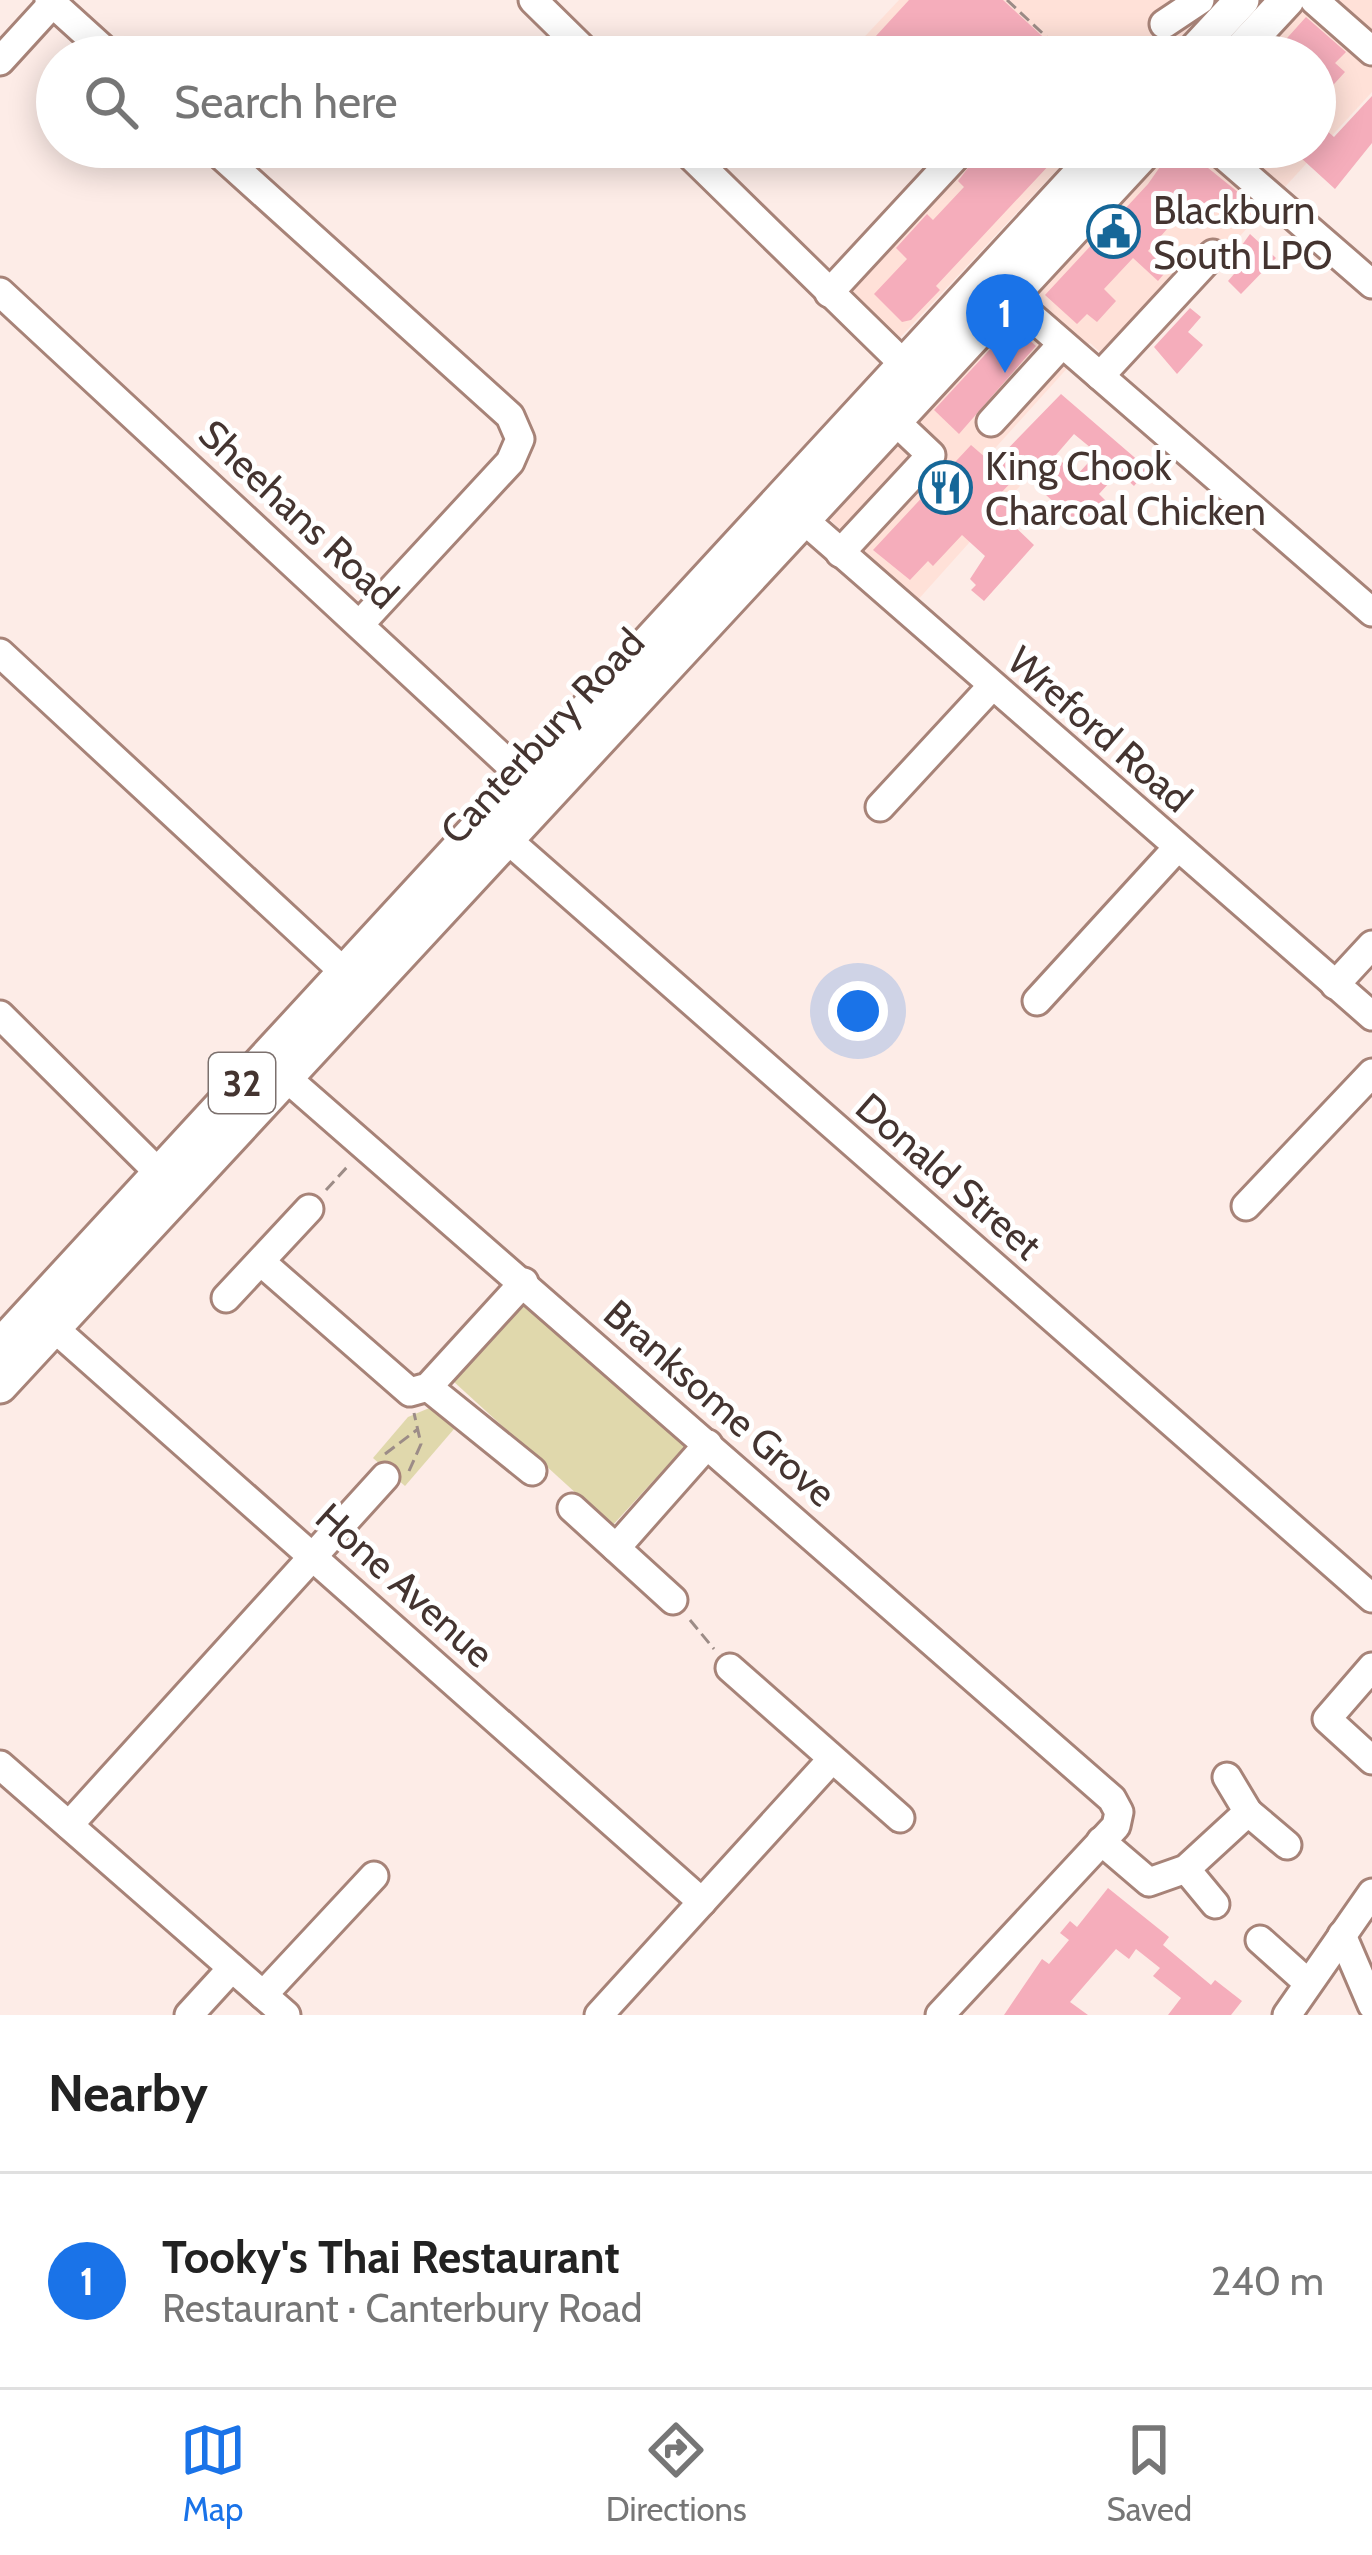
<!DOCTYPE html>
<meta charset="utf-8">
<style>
:root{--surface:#fff;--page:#f6f6f6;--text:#222;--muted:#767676;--line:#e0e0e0;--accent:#1a73e8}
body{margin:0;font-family:Cabin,sans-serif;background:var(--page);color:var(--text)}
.you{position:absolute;left:858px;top:1011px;width:42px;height:42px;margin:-30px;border:9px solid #fff;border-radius:50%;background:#1a73e8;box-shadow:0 0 0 18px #1a73e833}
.badge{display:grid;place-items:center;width:78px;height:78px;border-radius:50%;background:var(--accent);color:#fff;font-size:39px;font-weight:700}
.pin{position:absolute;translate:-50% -99px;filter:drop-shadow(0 3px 6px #0008)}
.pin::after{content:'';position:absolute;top:63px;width:42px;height:36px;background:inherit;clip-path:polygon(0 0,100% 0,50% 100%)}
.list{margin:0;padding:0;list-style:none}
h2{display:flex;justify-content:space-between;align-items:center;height:156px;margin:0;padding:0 48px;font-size:51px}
h2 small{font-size:39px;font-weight:400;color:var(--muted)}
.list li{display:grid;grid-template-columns:78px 1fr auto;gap:36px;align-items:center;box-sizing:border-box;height:216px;padding:0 48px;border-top:3px solid var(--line)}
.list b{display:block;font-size:45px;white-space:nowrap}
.list p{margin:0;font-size:39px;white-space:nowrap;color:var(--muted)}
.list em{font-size:39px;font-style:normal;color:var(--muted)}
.icon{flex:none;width:66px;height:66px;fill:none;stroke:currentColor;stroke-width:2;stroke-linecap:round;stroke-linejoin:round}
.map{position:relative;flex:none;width:1372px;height:2015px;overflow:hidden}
.search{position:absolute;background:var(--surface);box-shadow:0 6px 30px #0003;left:36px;right:36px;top:36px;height:132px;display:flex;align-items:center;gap:30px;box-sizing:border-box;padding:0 42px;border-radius:66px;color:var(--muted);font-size:45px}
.sheet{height:372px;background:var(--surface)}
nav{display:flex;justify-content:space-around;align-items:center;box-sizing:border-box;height:168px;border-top:3px solid var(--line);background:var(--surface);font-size:33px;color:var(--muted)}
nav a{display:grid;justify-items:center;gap:6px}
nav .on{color:var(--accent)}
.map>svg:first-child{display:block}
</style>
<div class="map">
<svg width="1372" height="2015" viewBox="0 0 1372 2015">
<rect width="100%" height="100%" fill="#fdece7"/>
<g fill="#ffe1d8">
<polygon points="899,0 1215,0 1162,57 863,57 854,48"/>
<polygon points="1306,0 1372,0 1372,92 1118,369 1090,343 988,456 1020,486 916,602 821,511 1167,147 1315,147 1315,57 1252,57"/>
<polygon points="952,147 1078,147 883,356 819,294"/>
</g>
<g fill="#e0d8ac">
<polygon points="524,1300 687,1444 612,1526 453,1381"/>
<polygon points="434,1406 460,1422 405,1486 373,1458 408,1417"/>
</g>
<g fill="#f5adbb" fill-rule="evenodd">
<polygon points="909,0 1003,0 1065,57 873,57 864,49"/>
<polygon points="1306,17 1346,52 1335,63 1345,72 1315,105 1315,57 1270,57"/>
<polygon points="1372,96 1372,143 1335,189 1289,147 1315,147 1315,120 1334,137"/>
<polygon points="973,147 1066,147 936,286 940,290 911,320 902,322 874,294 907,259 896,248 927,214 933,220 964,187 958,181 974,160"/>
<polygon points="1182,147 1249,201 1236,215 1223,203 1211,217 1192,200 1148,251 1168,269 1158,281 1133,258 1104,289 1116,301 1097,322 1087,314 1077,324 1045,295 1148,184 1169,154"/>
<polygon points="1250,234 1276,258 1241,294 1228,281 1234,274 1226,267"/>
<polygon points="1190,308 1201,317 1188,332 1203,345 1177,374 1154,347"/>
<polygon points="1017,329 1036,346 959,434 934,410 1006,332"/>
<path d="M1061,394L1148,469L1134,486L1119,472L1099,494L1107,502L1083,529L1021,472L997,497L1017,516L1011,523L1034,545L984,601L971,590L976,585L970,579L985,556L962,535L933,566L928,561L910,580L873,550L971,445L993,464ZM1074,434L1097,453L1077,475L1055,456Z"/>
<polygon points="1108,1888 1169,1937 1163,1945 1211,1985 1215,1980 1242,2001 1231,2015 1168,2015 1181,1998 1153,1976 1160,1968 1136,1949 1129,1959 1116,1949 1070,2002 1088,2015 1004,2015 1042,1959 1049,1964 1069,1940 1060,1933 1070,1921 1077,1927"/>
</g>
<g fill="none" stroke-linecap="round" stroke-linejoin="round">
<defs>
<g id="minor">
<polyline points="49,0 112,57"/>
<polyline points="533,0 591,57"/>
<polyline points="1314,0 1372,51"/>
<polyline points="1164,24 1200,0"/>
<polyline points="0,61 53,3"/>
<polyline points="212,147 510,416 520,439 510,462 360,624"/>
<polyline points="682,147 919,379"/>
<polyline points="1214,147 1372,284"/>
<polyline points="0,292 538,791"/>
<polyline points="829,293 957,155"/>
<polyline points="1009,297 1372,612"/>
<polyline points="1100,376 1213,254"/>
<polyline points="991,422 1062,344"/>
<polyline points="788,506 1372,1016"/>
<polyline points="840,553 931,455 894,420"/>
<polyline points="0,653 358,985"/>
<polyline points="880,807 992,686"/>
<polyline points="493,827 1372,1598"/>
<polyline points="1335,985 1372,945"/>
<polyline points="1037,1001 1177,848"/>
<polyline points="0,1015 159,1173"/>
<polyline points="274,1067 1112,1799 1119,1812 1116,1826 940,2015"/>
<polyline points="1246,1206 1372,1073"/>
<polyline points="261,1262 410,1392 428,1387 524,1282"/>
<polyline points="226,1298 309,1209"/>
<polyline points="54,1328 702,1902"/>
<polyline points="428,1387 532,1471"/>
<polyline points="572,1508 673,1600"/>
<polyline points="616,1548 708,1444"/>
<polyline points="1372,1667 1327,1719 1372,1760"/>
<polyline points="730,1668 900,1818"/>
<polyline points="0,1765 286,2015"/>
<polyline points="1227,1777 1248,1812"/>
<polyline points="69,1825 385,1477"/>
<polyline points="1101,1841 1149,1882 1186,1869 1248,1812 1287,1845"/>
<polyline points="1186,1869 1215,1904"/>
<polyline points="1342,1935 1372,2005"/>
<polyline points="1260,1940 1308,1983"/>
<polyline points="263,1995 374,1876"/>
<polyline points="189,2015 232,1968"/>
<polyline points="599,2015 832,1759"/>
<polyline points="1287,2015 1372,1893"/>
</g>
<g id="major">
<polyline points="1189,57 1242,0"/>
<polyline points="1234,57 1287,0"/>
<polyline points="0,1346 1105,147"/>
<polyline points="0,1386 1149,147"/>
</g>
</defs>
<use href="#minor" stroke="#a78378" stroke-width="33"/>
<use href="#major" stroke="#a78378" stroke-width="39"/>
<g stroke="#9c8c87" stroke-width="3" stroke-dasharray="12 6" stroke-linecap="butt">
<polyline points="1007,0 1068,57"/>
<polyline points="326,1190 348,1166"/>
<polyline points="385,1454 418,1429"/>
<polyline points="409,1471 421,1444 414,1413"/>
<polyline points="690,1620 714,1649"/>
</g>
<use href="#minor" stroke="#fff" stroke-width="27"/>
<use href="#major" stroke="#fff" stroke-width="33"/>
</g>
<defs>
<symbol id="civic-ring" viewBox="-11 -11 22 22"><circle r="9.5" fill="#fff" stroke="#166798" stroke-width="1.5"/><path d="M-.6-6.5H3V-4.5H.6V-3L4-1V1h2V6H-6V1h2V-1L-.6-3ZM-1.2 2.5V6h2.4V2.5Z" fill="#166798"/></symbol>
<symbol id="restaurant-ring" viewBox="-11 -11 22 22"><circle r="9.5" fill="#fff" stroke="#166798" stroke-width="1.5"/><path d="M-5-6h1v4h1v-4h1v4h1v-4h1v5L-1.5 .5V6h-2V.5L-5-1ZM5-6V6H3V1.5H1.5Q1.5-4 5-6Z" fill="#166798"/></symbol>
</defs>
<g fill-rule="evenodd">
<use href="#civic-ring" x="1084" y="202" width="59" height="59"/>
<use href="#restaurant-ring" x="916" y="458" width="59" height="59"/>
</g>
<g text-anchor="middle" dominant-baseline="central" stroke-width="10" stroke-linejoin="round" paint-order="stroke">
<rect fill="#fff" stroke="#7c716e" stroke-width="3" x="209" y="1053" width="66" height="60" rx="9"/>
<g font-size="36" font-weight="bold" fill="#443430">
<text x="242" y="1083">32</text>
</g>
<g font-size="39" fill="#443430" stroke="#fff" text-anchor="start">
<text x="1153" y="210">Blackburn<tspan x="1153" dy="45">South LPO</tspan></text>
<text x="985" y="466">King Chook<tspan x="985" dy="45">Charcoal Chicken</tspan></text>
</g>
<g font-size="39" fill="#443430" stroke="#fff">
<text transform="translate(299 514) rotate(43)">Sheehans Road</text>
<text transform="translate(1100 729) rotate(41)">Wreford Road</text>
<text transform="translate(542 736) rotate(-47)">Canterbury Road</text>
<text transform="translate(949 1176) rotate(41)">Donald Street</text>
<text transform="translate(720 1403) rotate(41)">Branksome Grove</text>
<text transform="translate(405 1585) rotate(42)">Hone Avenue</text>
</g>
</g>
</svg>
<div class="you"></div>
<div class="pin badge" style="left:1005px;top:373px">1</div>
<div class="search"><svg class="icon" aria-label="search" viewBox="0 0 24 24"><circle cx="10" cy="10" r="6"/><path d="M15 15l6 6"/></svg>Search here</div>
</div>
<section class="sheet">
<h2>Nearby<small></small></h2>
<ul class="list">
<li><span class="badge">1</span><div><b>Tooky's Thai Restaurant</b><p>Restaurant · Canterbury Road</p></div><em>240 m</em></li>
</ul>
</section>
<nav>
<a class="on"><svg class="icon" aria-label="map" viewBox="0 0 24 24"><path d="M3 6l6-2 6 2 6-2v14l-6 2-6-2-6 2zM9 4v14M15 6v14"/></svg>Map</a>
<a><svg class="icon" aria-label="directions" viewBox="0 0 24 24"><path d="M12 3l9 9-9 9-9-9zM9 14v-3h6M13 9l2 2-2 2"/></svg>Directions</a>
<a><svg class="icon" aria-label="saved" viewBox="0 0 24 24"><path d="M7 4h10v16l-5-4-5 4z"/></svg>Saved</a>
</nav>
